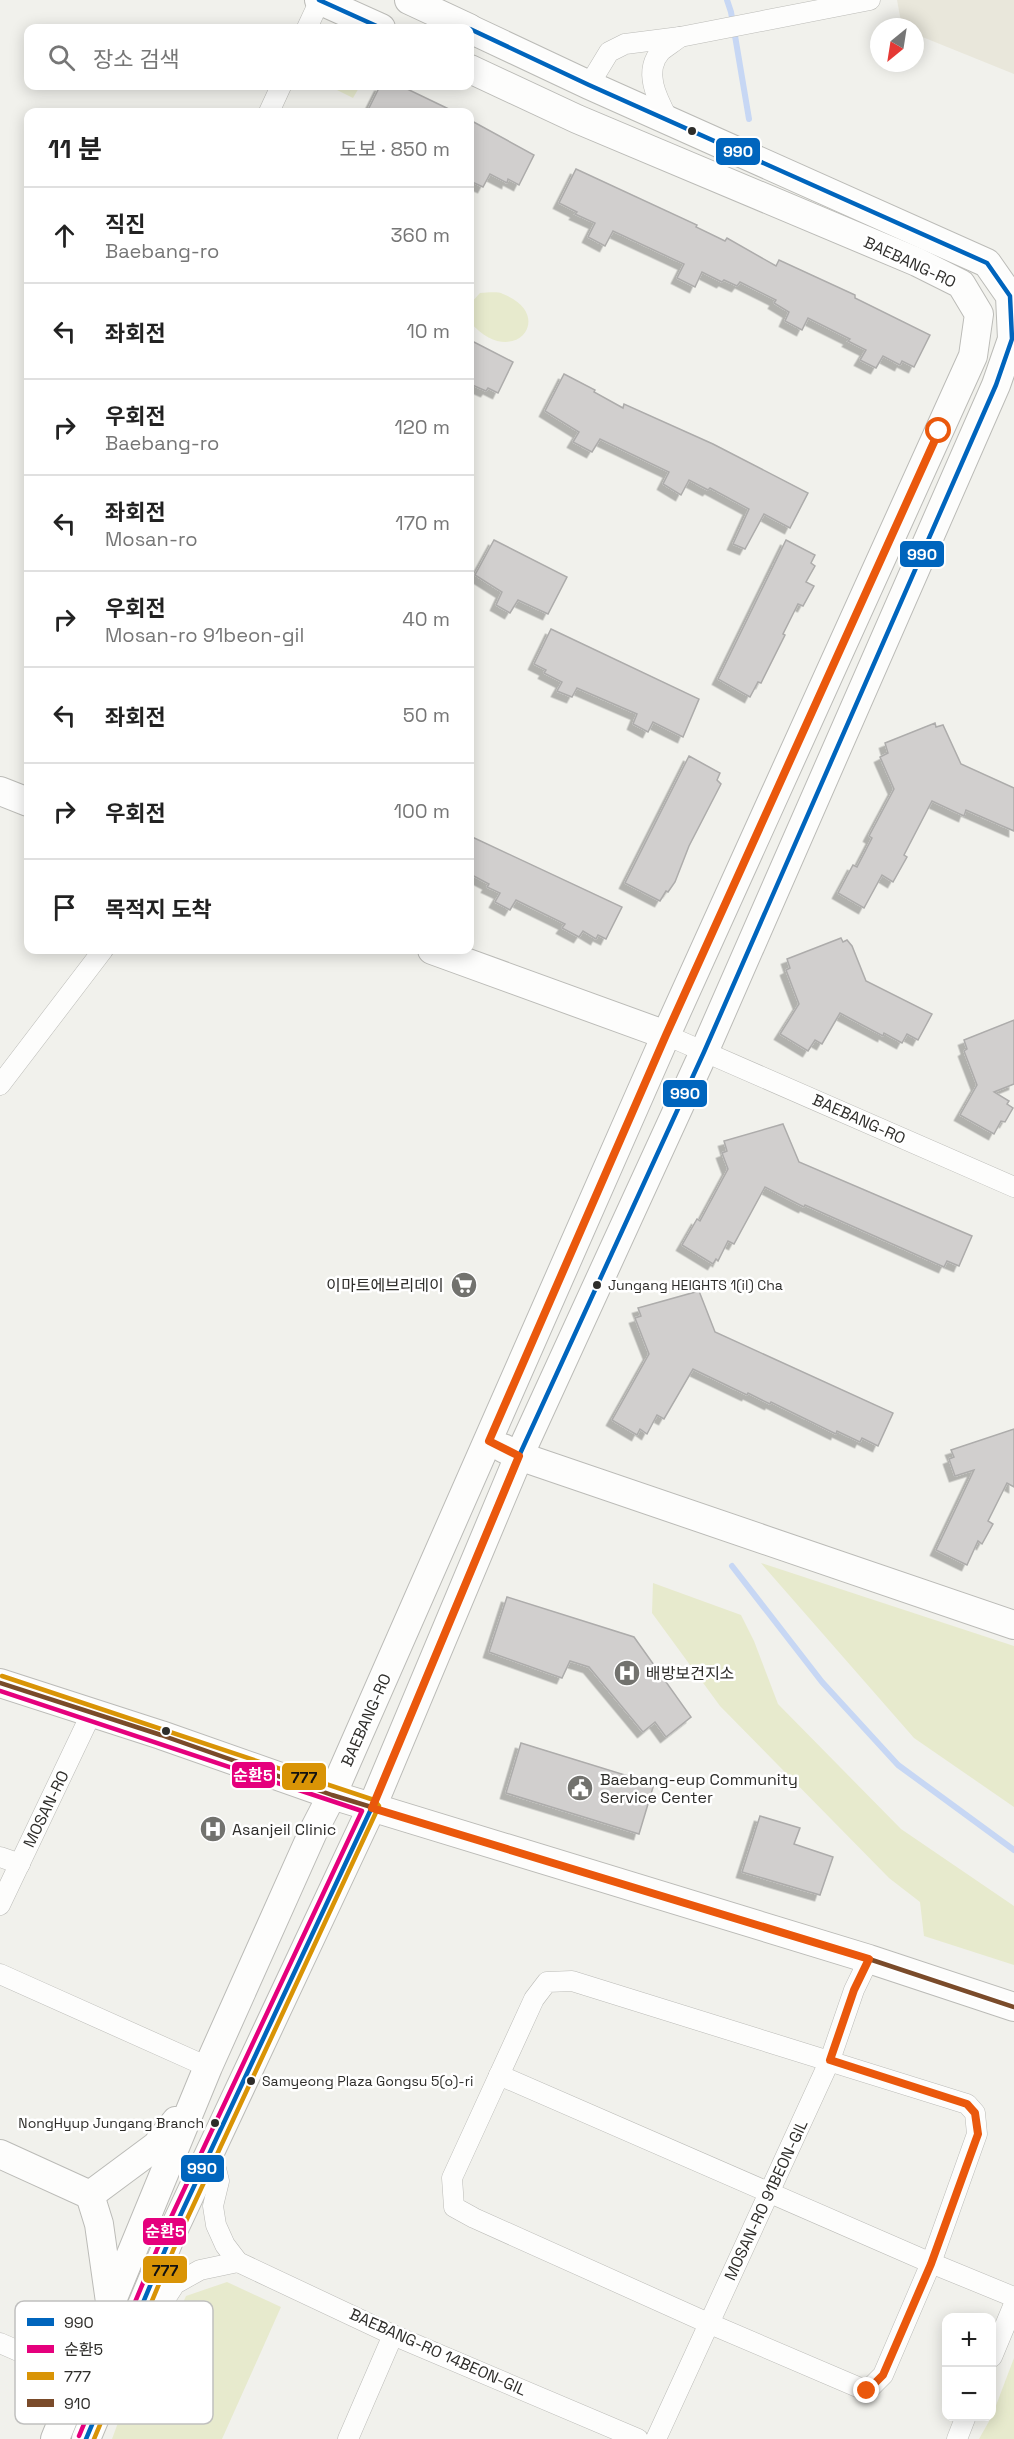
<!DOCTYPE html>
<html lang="ko">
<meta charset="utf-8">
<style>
:root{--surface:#fff;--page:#f6f6f6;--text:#222;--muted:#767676;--line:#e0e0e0}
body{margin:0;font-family:"Space Grotesk","Noto Sans KR",sans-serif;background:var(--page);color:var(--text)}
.controls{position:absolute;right:18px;bottom:18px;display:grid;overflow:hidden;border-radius:12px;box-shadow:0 3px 15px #0003}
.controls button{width:54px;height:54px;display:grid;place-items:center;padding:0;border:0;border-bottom:2px solid var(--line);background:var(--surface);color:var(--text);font:30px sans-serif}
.compass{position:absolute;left:870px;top:18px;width:54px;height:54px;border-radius:50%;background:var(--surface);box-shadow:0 3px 15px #0003;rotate:210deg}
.stop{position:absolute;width:18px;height:18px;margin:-14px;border:4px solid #ea580c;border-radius:50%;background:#fff}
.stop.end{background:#ea580c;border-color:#fff;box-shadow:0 2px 6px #0008}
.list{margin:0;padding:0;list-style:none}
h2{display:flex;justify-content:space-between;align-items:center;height:78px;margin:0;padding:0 24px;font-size:26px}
h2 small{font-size:20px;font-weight:400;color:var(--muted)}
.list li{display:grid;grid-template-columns:39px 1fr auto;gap:18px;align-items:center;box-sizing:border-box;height:96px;padding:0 24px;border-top:2px solid var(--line)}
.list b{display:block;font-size:22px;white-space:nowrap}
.list p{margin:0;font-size:20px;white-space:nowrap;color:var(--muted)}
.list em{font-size:20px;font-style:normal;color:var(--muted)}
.icon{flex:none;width:33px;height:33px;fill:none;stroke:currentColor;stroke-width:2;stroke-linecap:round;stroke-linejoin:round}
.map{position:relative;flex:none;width:1014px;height:2439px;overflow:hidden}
.search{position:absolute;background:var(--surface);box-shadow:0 3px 15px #0003;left:24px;top:24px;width:450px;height:66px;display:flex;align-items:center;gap:15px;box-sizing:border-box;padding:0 21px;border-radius:12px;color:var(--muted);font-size:22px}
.panel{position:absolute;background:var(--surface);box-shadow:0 3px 15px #0003;left:24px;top:108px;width:450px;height:846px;border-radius:12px}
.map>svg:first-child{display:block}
</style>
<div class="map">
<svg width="1014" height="2439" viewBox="0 0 1014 2439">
<defs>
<filter id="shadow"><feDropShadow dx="-5.5" dy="5.5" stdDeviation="0" flood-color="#0004"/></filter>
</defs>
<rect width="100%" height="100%" fill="#f1f1ec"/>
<polygon fill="#e9e7db" points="897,0 1014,0 1014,74 915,34 915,27 902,27"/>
<g fill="#e7eacd">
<polygon points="329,86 360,86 353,98"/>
<path d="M480,293C487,293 497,291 503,294C558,315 513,372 470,322V304Z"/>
<polygon points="761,1563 1014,1646 1014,1807 914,1738"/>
<polygon points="653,1583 741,1615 754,1641 778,1704 901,1829 1014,1906 1014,1965 924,1936 920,1902 889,1878 720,1706 652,1613"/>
<polygon points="227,2282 281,2307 222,2439 112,2439 119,2420 142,2393 186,2296"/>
<polygon points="1014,2358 1014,2439 979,2439 992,2416"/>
</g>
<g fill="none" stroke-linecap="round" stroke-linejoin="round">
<g stroke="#c7d7f4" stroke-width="6">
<polyline points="727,0 731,12 749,119"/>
<polyline points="732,1566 822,1682 898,1765 1014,1850"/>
</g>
</g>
<g fill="#d1cfce" stroke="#adacab" stroke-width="1.5" filter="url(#shadow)">
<polygon points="380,86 401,86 455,112 367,112"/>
<polygon points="470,120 534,155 519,185 508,179 507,183 490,174 483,187 470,181"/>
<polygon points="576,169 697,225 696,227 725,241 727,238 776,266 779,260 855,295 855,298 930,335 914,367 902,361 900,365 883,356 876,368 860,360 866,350 848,341 850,339 808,318 802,330 785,321 789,312 774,303 776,300 740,282 737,286 724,280 722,282 702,272 695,287 677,278 684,264 613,231 605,246 588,237 595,223 575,214 577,212 559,203"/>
<polygon points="470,340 513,362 498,393 488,388 486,391 470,384"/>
<polygon points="564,374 595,390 594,392 623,408 624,404 713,444 808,493 790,528 764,514 745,549 733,544 749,509 710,488 708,490 689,480 681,495 663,484 669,472 600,439 592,452 573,442 579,432 545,411"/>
<polygon points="494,540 567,577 548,614 518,600 510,613 496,605 502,592 475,575"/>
<polygon points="786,540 815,555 811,563 815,566 806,582 814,586 803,606 798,604 783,634 785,635 761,683 758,682 750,697 718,679"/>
<polygon points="551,629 699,699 683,737 653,722 648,732 633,724 637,714 577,688 572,697 557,691 562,682 544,673 546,670 534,664"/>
<polygon points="935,723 936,727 943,725 961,764 1014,788 1014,831 966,810 964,816 932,801 904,855 907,857 893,882 882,875 864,908 838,893 853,865 857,867 872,838 869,836 894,789 880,757 888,753 885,743"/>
<polygon points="689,756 720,773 717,780 721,784 689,846 675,882 668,892 666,891 660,901 625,883"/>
<polygon points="470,836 622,907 606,939 598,935 596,939 583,931 579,937 562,928 565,924 516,900 510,910 495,902 500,893 487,887 489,884 470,874"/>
<polygon points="841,938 843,942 847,940 852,946 866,981 932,1014 918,1040 907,1034 902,1043 884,1033 883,1036 840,1013 822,1044 815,1040 808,1051 780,1034 799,1004 786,970 790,968 787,959"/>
<polygon points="1014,1020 1014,1084 994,1092 1009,1101 1007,1104 1013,1108 1005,1122 1001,1121 994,1134 960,1115 977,1085 964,1051 967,1049 964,1040"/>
<polygon points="783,1124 799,1162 972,1236 959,1266 947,1261 944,1267 805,1205 804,1207 765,1187 734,1244 728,1241 718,1261 716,1259 713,1264 682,1245 697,1219 700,1221 728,1169 722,1153 727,1151 724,1141"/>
<polygon points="699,1291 715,1332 893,1413 878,1446 862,1438 860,1442 837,1431 836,1434 771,1402 770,1404 748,1393 747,1395 693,1369 664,1419 657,1415 647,1434 640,1429 637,1435 612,1420 649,1354 635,1318 641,1316 638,1308"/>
<polygon points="1014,1429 1014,1487 1007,1483 988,1521 993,1524 982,1544 978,1541 967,1565 936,1550 974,1470 955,1476 949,1459 954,1457 951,1450"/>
<polygon points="507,1597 634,1637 691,1717 666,1737 655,1722 643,1732 589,1667 570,1661 562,1678 489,1652"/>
<polygon points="521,1743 654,1784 639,1834 506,1793"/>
<polygon points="760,1816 800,1828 794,1844 833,1857 820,1895 742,1872"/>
</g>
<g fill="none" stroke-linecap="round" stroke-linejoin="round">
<defs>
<g id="street">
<polyline points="307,28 320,0"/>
<polyline points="589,85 609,52 625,44 680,37 870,0"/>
<polyline points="269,112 281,86"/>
<path d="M669,121C658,100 642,72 661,51C667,46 674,42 680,37"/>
<polyline points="666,1035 1014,1187"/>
<polyline points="0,1085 103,950"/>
<polyline points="0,1857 20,1864"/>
<polyline points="0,1905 92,1712"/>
<polyline points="0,1974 208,2067"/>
<polygon points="572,1981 967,2104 975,2113 977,2134 931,2263 883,2375 867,2391 708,2323 474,2218 454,2207 452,2178 534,1999 547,1982"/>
<polyline points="499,2075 931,2263 1014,2297"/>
<polyline points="211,2149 219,2181 213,2206 216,2225 225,2245 238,2262 393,2335 638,2439"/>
<polyline points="0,2343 32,2357"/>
<polyline points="992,2357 1014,2304"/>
<polyline points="110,2379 136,2363 160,2307 175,2284 200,2270 238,2262"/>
<polyline points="348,2439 393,2335"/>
<polyline points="656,2439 830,2060 854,1990 869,1959"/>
<polyline points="957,2439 966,2416"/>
</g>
<g id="secondary">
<polyline points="319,0 381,28"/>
<polyline points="409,0 469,28"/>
<polyline points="0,791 28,802"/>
<polyline points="432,950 666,1035"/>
<polyline points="503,1448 519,1456 1014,1625"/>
<polyline points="0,1683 161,1735 332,1795 869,1959 1014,2007"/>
<polyline points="0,2154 90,2195"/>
<polyline points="90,2195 156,2146 176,2121"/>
<polyline points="90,2195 99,2224 110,2302"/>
<polyline points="55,2439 208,2067 313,1832 332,1795 666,1035 973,356 979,314 961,284 917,262 577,119 470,69"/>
<polyline points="86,2439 173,2231 372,1807 519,1456 704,1052 996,385 1012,339 1010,296 987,263 589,85 470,29"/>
</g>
</defs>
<use href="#street" stroke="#bbbbb7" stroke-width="21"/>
<use href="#secondary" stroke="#bbbbb7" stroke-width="30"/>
<use href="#street" stroke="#fdfdfc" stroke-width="20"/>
<use href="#secondary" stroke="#fdfdfc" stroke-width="28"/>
<defs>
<g id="bus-1">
<polyline points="319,0 381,28"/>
<polyline points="86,2439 173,2231 372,1807 519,1456 704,1052 996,385 1012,339 1010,296 987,263 589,85 470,29"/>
</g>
<polyline id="bus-2" points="0,1691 362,1811 166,2228 79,2436"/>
<polyline id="bus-3" points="2,1676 374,1800 379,1806 180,2234 94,2439"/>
<polyline id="bus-4" points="0,1683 161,1735 332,1795 869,1959 1014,2007"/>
</defs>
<use href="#bus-1" stroke="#fff" stroke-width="9"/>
<use href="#bus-2" stroke="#fff" stroke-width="9"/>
<use href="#bus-3" stroke="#fff" stroke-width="9"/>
<use href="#bus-4" stroke="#fff" stroke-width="9"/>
<use href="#bus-1" stroke="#0065bd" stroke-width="4.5"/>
<use href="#bus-2" stroke="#e5007d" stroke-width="4.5"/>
<use href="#bus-3" stroke="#d99406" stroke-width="4.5"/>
<use href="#bus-4" stroke="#7a4b2a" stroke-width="4.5"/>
</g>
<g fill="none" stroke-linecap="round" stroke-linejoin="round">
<polyline stroke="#ea580c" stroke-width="8" points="867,2391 883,2375 931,2264 978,2134 975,2113 967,2104 830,2060 854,1990 869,1959 372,1808 519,1456 489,1441 666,1035 939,431"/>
</g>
<defs>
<symbol id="supermarket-disc" viewBox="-11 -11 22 22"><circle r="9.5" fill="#72726e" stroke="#fff"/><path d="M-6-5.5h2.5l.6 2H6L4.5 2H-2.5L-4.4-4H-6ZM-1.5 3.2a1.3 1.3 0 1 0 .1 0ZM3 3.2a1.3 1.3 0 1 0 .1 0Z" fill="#fff"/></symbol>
<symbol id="hospital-disc" viewBox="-11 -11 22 22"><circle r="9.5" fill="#72726e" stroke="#fff"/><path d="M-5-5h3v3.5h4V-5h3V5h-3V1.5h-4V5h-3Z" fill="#fff"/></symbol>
<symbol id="civic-disc" viewBox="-11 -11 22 22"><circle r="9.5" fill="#72726e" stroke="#fff"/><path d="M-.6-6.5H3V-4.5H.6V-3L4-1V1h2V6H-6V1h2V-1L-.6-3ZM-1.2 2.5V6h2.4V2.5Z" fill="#fff"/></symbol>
</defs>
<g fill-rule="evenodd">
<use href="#supermarket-disc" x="449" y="1270" width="30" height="30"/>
<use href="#hospital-disc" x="612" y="1658" width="30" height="30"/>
<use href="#civic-disc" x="565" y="1773" width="30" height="30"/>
<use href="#hospital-disc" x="198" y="1814" width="30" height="30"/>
</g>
<g fill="#2e2d2a" stroke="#fff" stroke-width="2">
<circle cx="692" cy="131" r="5"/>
<circle cx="597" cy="1285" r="5"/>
<circle cx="166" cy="1731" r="5"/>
<circle cx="251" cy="2081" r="5"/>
<circle cx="215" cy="2123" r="5"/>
</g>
<g text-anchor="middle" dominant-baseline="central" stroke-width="5" stroke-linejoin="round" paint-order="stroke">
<g font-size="14" fill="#2e2d2a" stroke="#fff" text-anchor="start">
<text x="608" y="1285">Jungang HEIGHTS 1(il) Cha</text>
<text x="262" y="2081">Samyeong Plaza Gongsu 5(o)-ri</text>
<text x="204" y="2123" text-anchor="end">NongHyup Jungang Branch</text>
</g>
<g font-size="16" fill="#2e2d2a" stroke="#fff">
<text transform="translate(910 262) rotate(25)">BAEBANG-RO</text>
<text transform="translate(859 1119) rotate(24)">BAEBANG-RO</text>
<text transform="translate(366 1720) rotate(-66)">BAEBANG-RO</text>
<text transform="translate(46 1809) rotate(-64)">MOSAN-RO</text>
<text transform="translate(766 2200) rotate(-65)">MOSAN-RO 91BEON-GIL</text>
<text transform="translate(438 2352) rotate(24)">BAEBANG-RO 14BEON-GIL</text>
</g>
<g font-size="16" fill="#2e2d2a" stroke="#fff" text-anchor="start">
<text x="444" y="1285" text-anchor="end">이마트에브리데이</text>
<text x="646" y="1673">배방보건지소</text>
<text x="600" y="1779">Baebang-eup Community<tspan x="600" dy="18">Service Center</tspan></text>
<text x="232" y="1829">Asanjeil Clinic</text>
</g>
</g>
<rect x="15" y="2301" width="198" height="123" rx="9" fill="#fff" stroke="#c0c0bf" stroke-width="1.5"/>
<rect x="27" y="2318" width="27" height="8" fill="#0065bd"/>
<rect x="27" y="2345" width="27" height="8" fill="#e5007d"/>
<rect x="27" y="2372" width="27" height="8" fill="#d99406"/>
<rect x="27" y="2399" width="27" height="8" fill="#7a4b2a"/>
<g font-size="16" fill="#2e2d2a">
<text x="64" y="2328">990</text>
<text x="64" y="2355">순환5</text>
<text x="64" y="2382">777</text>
<text x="64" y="2409">910</text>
</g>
<g stroke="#fff" stroke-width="2">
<rect x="715" y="137" width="46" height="29" rx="6" fill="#0065bd"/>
<rect x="899" y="540" width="46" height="28" rx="6" fill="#0065bd"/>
<rect x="662" y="1079" width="46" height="29" rx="6" fill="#0065bd"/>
<rect x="231" y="1761" width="45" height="28" rx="6" fill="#e5007d"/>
<rect x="281" y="1762" width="46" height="29" rx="6" fill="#d99406"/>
<rect x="180" y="2154" width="45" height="29" rx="6" fill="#0065bd"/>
<rect x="142" y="2217" width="45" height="29" rx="6" fill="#e5007d"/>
<rect x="142" y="2255" width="46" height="29" rx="6" fill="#d99406"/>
</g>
<g font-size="16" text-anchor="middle" font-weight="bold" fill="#fff">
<text x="738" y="157">990</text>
<text x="922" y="560">990</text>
<text x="685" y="1099">990</text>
<text x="253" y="1781">순환5</text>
<text x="202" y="2174">990</text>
<text x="165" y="2237">순환5</text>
</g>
<g font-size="16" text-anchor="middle" font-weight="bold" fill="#111">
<text x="304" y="1783">777</text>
<text x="165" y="2276">777</text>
</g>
</svg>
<div class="controls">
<button>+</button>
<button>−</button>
</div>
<svg class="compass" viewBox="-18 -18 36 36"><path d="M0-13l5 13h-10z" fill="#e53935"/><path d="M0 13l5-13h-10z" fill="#767676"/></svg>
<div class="stop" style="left:939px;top:431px"></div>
<div class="stop end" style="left:867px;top:2391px"></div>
<div class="search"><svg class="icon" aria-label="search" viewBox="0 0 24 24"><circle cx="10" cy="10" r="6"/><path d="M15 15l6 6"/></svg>장소 검색</div>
<section class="panel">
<h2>11 분<small>도보 · 850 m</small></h2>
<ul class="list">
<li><svg class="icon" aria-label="ahead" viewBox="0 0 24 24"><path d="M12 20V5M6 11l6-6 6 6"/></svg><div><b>직진</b><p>Baebang-ro</p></div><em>360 m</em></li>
<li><svg class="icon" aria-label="left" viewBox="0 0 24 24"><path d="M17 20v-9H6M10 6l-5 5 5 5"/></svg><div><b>좌회전</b></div><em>10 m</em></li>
<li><svg class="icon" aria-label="right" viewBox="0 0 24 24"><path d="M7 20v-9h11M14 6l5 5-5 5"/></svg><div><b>우회전</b><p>Baebang-ro</p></div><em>120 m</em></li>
<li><svg class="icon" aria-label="left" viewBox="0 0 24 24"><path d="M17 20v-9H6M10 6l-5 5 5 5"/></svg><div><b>좌회전</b><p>Mosan-ro</p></div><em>170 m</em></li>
<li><svg class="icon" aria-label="right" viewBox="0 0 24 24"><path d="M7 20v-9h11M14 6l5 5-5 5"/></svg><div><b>우회전</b><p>Mosan-ro 91beon-gil</p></div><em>40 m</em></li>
<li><svg class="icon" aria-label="left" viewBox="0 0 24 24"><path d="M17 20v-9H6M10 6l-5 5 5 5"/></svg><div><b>좌회전</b></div><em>50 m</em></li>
<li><svg class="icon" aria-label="right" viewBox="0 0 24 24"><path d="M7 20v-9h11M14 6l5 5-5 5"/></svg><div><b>우회전</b></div><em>100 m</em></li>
<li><svg class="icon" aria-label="arrive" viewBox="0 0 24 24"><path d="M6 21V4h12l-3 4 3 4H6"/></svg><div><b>목적지 도착</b></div></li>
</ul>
</section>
</div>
